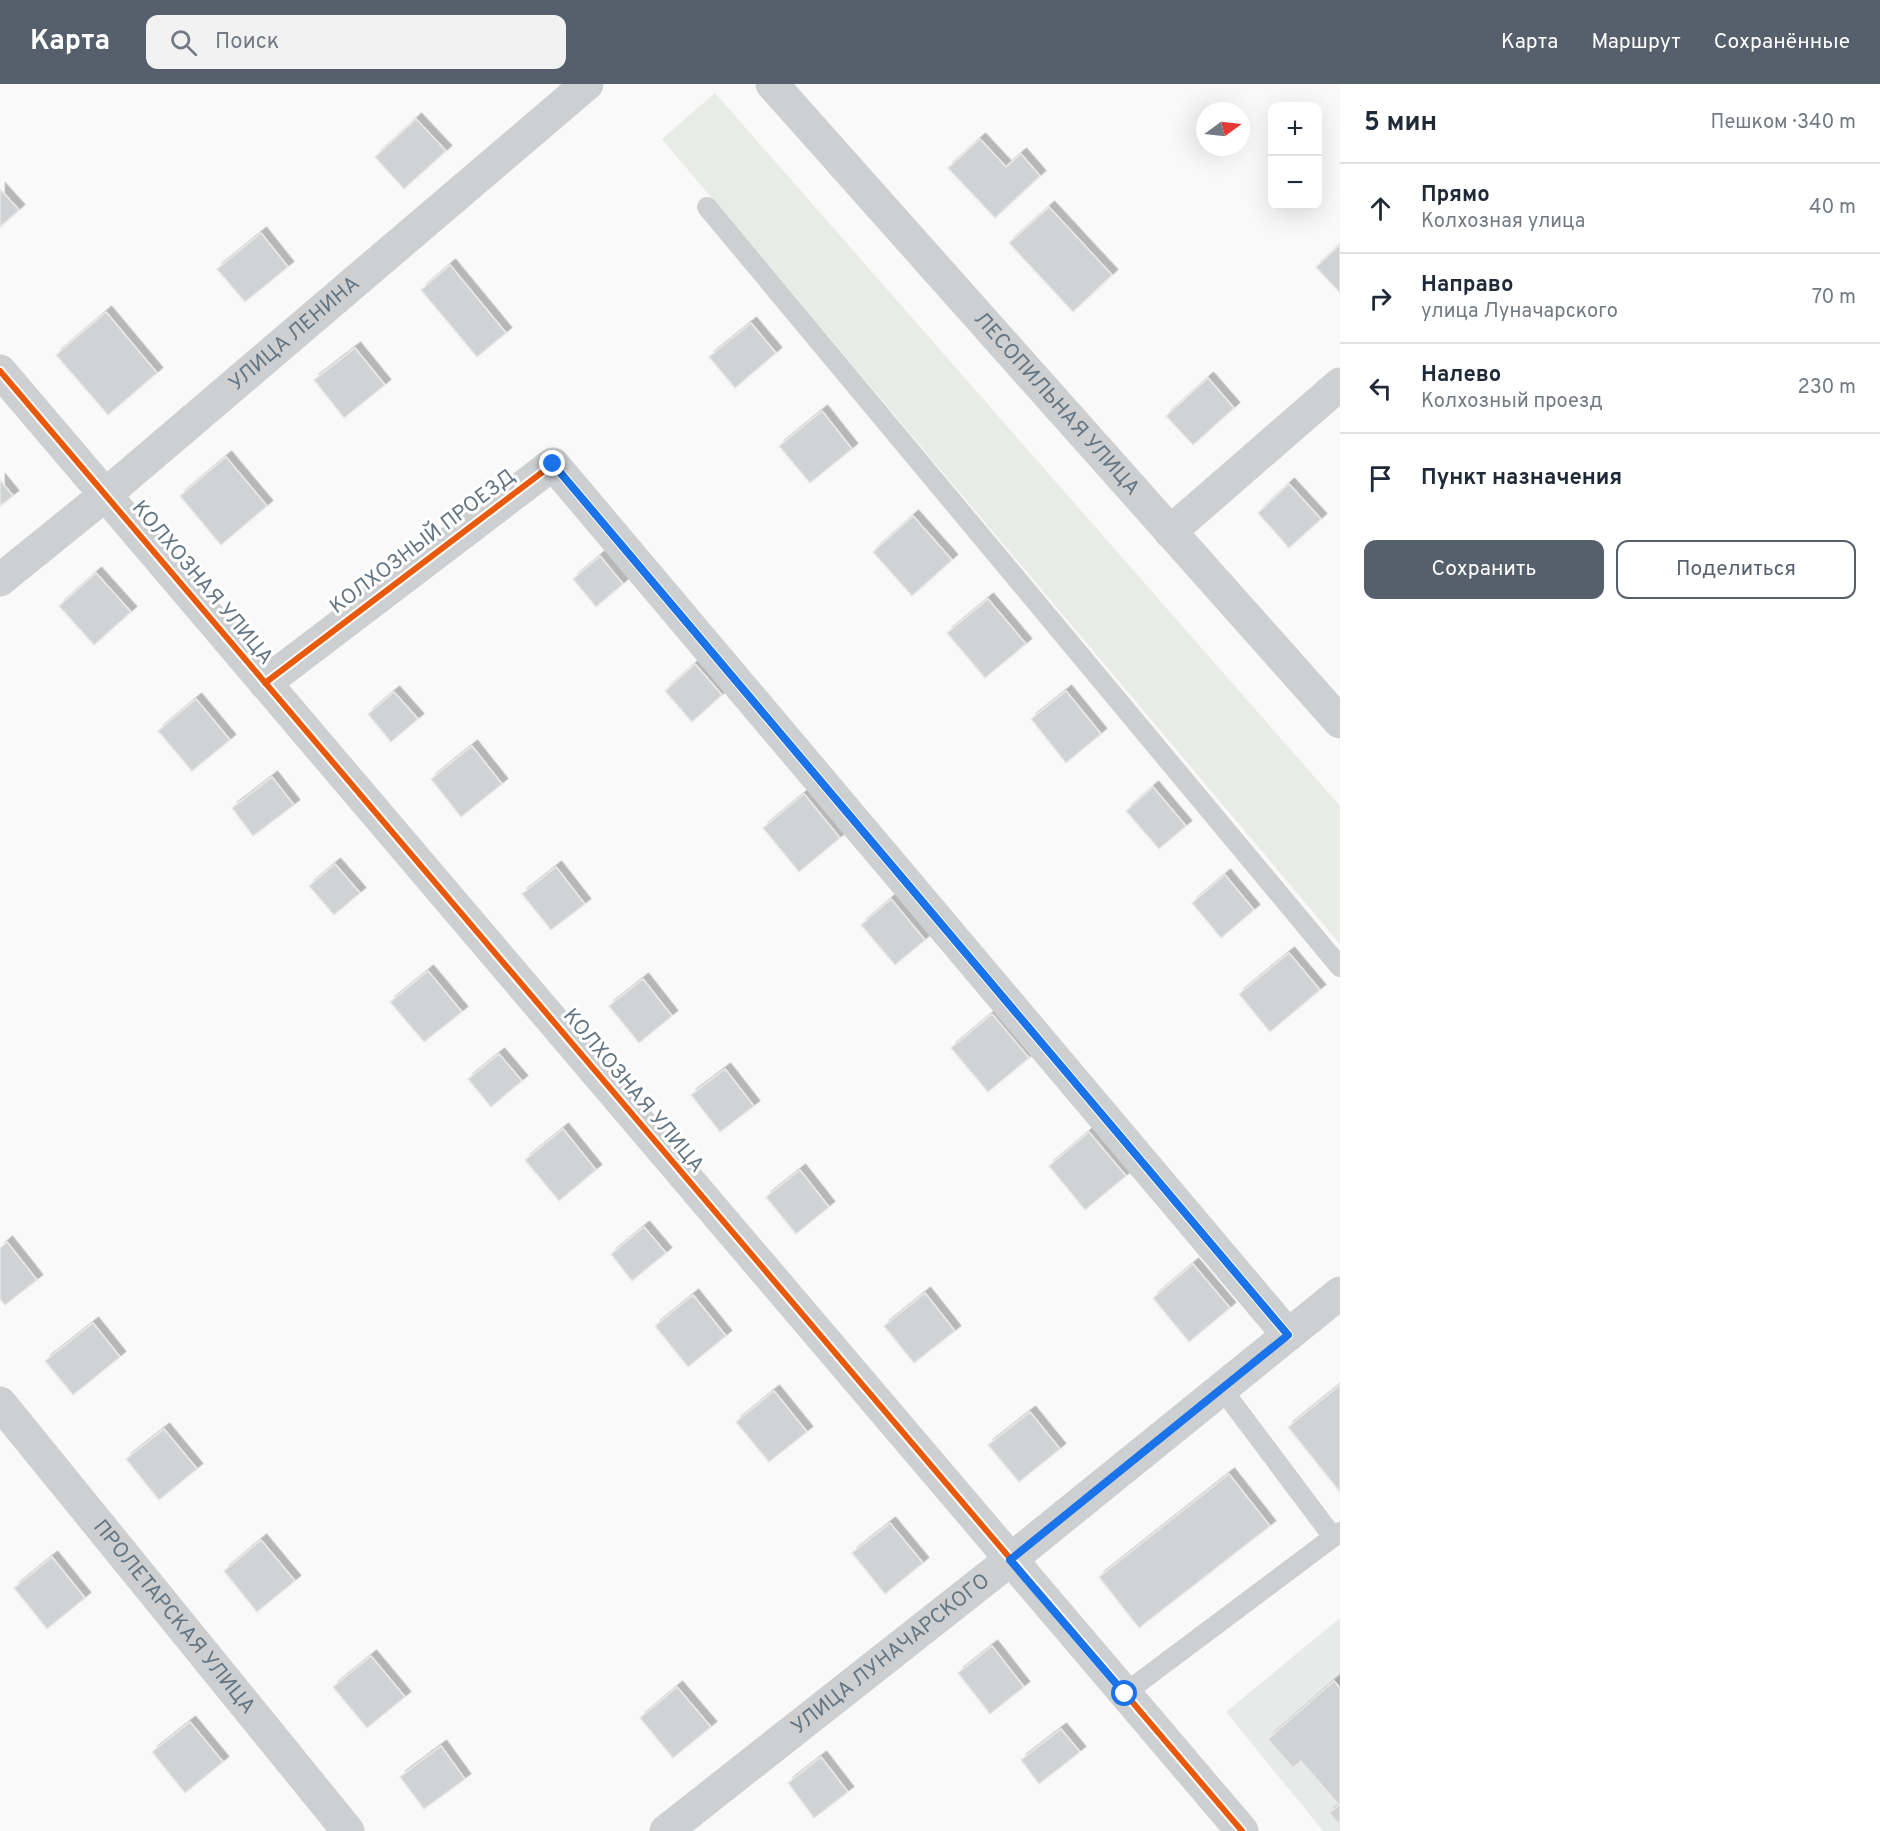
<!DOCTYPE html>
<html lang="ru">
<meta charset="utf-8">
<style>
:root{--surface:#fff;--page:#f2f2f3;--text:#1f2937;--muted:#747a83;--line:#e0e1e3;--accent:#56606c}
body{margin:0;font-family:Overpass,sans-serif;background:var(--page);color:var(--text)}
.controls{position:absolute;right:18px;top:18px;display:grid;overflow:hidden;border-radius:12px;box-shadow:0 6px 24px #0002}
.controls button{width:54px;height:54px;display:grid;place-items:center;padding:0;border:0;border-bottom:2px solid var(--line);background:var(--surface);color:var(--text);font:30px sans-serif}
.compass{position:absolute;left:1196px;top:18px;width:54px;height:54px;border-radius:50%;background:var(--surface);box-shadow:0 6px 24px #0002;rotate:75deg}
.stop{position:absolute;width:18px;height:18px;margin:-14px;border:4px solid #1a73e8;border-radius:50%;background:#fff}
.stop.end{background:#1a73e8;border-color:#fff;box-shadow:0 2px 6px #0008}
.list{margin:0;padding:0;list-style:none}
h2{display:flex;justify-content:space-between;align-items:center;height:78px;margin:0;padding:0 24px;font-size:26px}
h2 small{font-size:20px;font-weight:400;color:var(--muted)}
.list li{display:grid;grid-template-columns:39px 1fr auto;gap:18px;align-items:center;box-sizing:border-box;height:90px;padding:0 24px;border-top:2px solid var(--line)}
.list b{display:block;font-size:22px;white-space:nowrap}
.list p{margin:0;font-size:20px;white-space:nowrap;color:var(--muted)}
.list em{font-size:20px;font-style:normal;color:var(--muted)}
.actions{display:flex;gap:12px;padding:18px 24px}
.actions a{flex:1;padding:14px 0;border:2px solid var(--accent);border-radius:12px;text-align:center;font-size:21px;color:var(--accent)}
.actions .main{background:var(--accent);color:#fff}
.icon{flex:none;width:33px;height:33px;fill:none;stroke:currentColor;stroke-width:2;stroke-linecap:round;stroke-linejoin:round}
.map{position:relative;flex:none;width:1340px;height:1747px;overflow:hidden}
header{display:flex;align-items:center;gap:36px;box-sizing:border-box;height:84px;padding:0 30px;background:var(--accent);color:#fff}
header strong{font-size:28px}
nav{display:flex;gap:33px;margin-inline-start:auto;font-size:21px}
.search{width:420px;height:54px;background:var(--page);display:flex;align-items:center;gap:15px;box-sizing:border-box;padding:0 21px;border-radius:12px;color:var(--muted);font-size:22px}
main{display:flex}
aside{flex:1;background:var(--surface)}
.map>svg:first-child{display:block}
</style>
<header>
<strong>Карта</strong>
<div class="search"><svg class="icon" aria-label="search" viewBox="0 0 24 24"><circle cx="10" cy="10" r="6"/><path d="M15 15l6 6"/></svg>Поиск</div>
<nav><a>Карта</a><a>Маршрут</a><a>Сохранённые</a></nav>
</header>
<main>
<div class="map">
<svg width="1340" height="1747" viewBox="0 0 1340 1747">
<defs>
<filter id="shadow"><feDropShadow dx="5.5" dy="-5.5" stdDeviation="0" flood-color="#0004"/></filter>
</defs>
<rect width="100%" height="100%" fill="#f9f9f9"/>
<polygon fill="#e8e9e9" points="1340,1534 1340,1747 1323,1747 1226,1628"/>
<polygon fill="#e8ebe6" points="715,9 1340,722 1340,860 662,55"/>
<g fill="#d0d2d3" stroke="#e8e8e8" stroke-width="1.5" filter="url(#shadow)">
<polygon points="416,35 446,67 404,105 375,73"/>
<polygon points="980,55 1006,83 1021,70 1040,92 995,134 948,84"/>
<polygon points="0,105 19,126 0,143"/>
<polygon points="1049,123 1112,191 1073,228 1009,159"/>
<polygon points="261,149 288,183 245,218 217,185"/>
<polygon points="1340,161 1340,209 1316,183"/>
<polygon points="450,181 506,249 477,273 421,206"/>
<polygon points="106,228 157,289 108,331 56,271"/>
<polygon points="751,239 776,269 735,304 709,273"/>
<polygon points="355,264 385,301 344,334 314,296"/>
<polygon points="1208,294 1234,324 1193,361 1166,332"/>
<polygon points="822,327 852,365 810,399 779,362"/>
<polygon points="226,373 267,422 221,461 180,412"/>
<polygon points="0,396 13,412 0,422"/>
<polygon points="1289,400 1321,435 1289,464 1258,429"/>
<polygon points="913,432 952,476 912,512 873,468"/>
<polygon points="600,472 623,500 596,523 573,495"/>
<polygon points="96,489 131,528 94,561 59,522"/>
<polygon points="988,515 1026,560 985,594 947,549"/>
<polygon points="695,580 722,611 692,638 665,607"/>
<polygon points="1066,607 1101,650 1066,679 1031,635"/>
<polygon points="394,608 418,635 391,658 368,630"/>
<polygon points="196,615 230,656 192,687 158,647"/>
<polygon points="472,662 502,700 461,733 431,695"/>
<polygon points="272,693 294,721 253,752 232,724"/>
<polygon points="1153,703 1186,742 1159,765 1126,727"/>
<polygon points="804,710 840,754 799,788 763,744"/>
<polygon points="335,780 360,809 334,831 309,802"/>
<polygon points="556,783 585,820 551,846 522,810"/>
<polygon points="1225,791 1254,826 1221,854 1192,819"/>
<polygon points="891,815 925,856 895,881 861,841"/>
<polygon points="1289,869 1320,906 1270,948 1239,910"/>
<polygon points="428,887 462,928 424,958 390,918"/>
<polygon points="643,895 672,932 639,959 609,922"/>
<polygon points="992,930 1029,974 988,1008 951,964"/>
<polygon points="499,970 522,997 491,1023 468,995"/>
<polygon points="725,985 754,1022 720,1048 691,1011"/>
<polygon points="563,1045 596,1086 559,1117 525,1076"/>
<polygon points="1089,1048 1126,1092 1085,1126 1049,1082"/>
<polygon points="800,1086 829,1123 796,1150 766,1113"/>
<polygon points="644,1143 666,1169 632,1197 611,1170"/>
<polygon points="7,1158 37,1196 5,1221 0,1215 0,1164"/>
<polygon points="1193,1180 1230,1224 1189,1258 1153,1214"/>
<polygon points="925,1209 955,1247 914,1279 884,1242"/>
<polygon points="693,1211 726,1252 688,1283 655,1242"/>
<polygon points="93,1239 120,1273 73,1311 45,1277"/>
<polygon points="1340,1301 1340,1408 1288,1343"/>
<polygon points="774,1307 807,1348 769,1378 736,1338"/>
<polygon points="1030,1328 1060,1365 1019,1398 988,1361"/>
<polygon points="164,1345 197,1385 159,1416 126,1375"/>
<polygon points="1229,1390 1270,1442 1139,1544 1099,1493"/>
<polygon points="890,1439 923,1479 885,1510 852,1469"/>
<polygon points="261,1456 295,1497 257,1528 224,1487"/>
<polygon points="52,1473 85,1514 47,1545 14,1504"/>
<polygon points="992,1562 1024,1603 990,1630 958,1589"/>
<polygon points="371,1572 405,1613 367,1644 333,1603"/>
<polygon points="1334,1597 1340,1604 1340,1741 1329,1729 1339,1721 1301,1677 1293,1684 1268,1655"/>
<polygon points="677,1603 711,1643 673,1674 640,1634"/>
<polygon points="190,1638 223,1678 185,1709 152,1668"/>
<polygon points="1061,1645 1080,1668 1039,1700 1021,1676"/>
<polygon points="441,1662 465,1695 424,1725 400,1693"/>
<polygon points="821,1673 848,1708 814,1734 788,1699"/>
</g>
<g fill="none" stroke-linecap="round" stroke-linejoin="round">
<g stroke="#cecfd0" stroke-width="20">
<polyline points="707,123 1340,883"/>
<polyline points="1222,1305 1333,1453"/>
<polyline points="1125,1609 1340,1448"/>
</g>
<g stroke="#cecfd0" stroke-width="33">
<path id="s1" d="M772,0L1340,638"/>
<polyline points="0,287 1242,1747"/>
<polyline points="1170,448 1340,300"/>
<polyline points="265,599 553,380 1288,1251"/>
<path id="s2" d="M0,1319L348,1747"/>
</g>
<g stroke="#cecfd0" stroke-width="33">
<path id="s3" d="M0,496L105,411L587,0"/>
<path id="s4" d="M666,1747L1010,1476L1340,1209"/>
</g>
<defs>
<g id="cycleway">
<polyline points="0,287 1242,1747"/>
<polyline points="265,599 553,380 1288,1251"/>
</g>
</defs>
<use href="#cycleway" stroke="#fff" stroke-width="10"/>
<use href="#cycleway" stroke="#e8590c" stroke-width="6"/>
</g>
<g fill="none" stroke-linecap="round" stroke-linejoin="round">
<polyline stroke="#1a73e8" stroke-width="8" points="553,380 1288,1251 1010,1476 1125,1610"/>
</g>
<g text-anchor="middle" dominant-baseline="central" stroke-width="6" stroke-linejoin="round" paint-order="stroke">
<g font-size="21" fill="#657683" stroke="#fff">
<text stroke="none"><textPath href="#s3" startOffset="384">УЛИЦА ЛЕНИНА</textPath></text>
<text stroke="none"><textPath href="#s1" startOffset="428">ЛЕСОПИЛЬНАЯ УЛИЦА</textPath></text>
<text transform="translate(423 458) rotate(-37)">КОЛХОЗНЫЙ ПРОЕЗД</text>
<text transform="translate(202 499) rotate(50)">КОЛХОЗНАЯ УЛИЦА</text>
<text transform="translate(633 1007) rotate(50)">КОЛХОЗНАЯ УЛИЦА</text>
<text stroke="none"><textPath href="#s2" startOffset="276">ПРОЛЕТАРСКАЯ УЛИЦА</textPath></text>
<text stroke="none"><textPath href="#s4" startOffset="286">УЛИЦА ЛУНАЧАРСКОГО</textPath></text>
</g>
</g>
</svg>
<div class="controls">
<button>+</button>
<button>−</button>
</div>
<svg class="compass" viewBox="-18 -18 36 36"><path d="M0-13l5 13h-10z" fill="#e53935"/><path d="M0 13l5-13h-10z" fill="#747a83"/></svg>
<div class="stop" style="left:1125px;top:1610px"></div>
<div class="stop end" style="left:553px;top:380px"></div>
</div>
<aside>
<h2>5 мин<small>Пешком · 340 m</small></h2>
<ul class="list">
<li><svg class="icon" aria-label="ahead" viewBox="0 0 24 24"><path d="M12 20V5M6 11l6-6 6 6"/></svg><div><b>Прямо</b><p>Колхозная улица</p></div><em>40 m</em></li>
<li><svg class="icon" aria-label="right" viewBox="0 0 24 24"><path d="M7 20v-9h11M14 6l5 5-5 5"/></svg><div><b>Направо</b><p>улица Луначарского</p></div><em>70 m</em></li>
<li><svg class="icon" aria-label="left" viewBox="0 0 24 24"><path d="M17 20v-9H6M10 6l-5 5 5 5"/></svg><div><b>Налево</b><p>Колхозный проезд</p></div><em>230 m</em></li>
<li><svg class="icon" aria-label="arrive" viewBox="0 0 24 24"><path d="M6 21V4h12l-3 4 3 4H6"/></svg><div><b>Пункт назначения</b></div></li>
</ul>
<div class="actions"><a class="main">Сохранить</a><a>Поделиться</a></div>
</aside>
</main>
